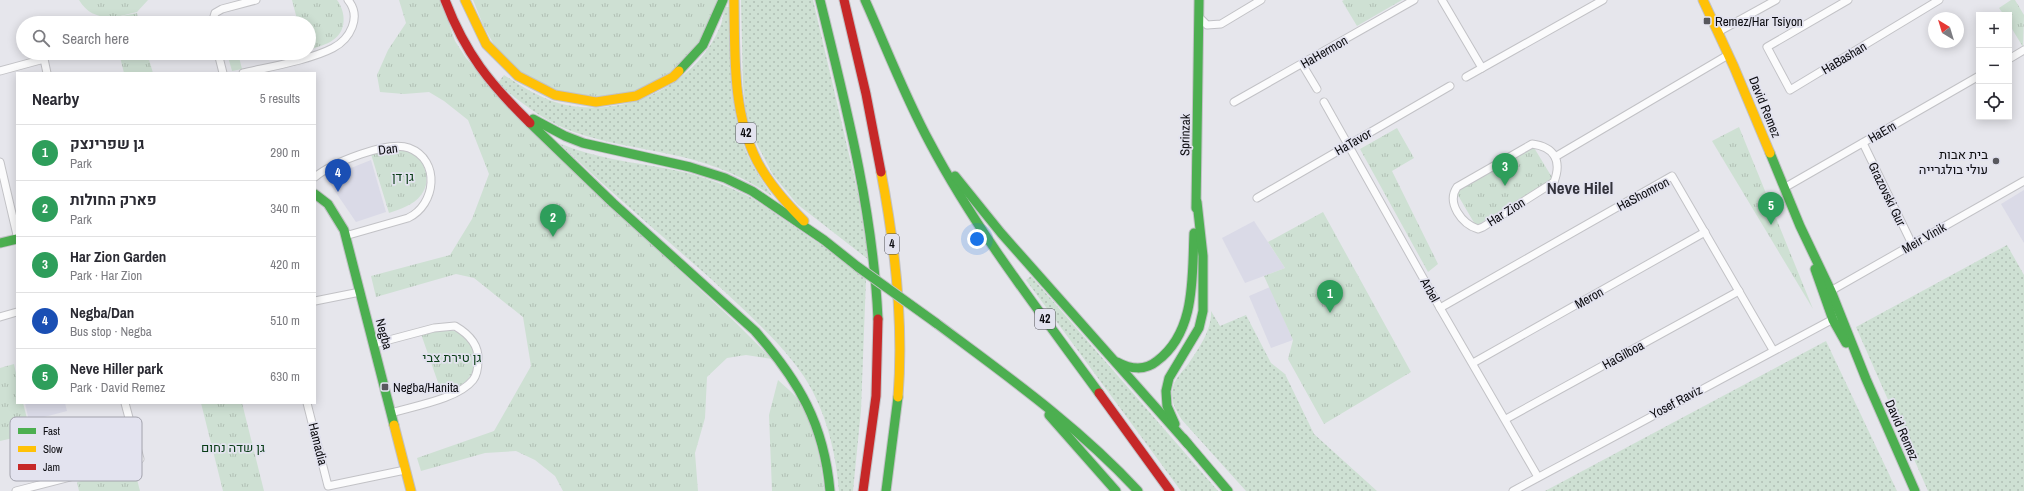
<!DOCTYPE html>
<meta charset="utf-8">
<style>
:root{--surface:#fff;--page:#f2f2f3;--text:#2b2b33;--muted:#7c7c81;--line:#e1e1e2;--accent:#58585d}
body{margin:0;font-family:"Archivo Narrow",Heebo,sans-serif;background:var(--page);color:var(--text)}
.controls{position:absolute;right:12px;top:12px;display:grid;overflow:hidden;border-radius:0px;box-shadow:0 2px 10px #0003}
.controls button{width:36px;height:36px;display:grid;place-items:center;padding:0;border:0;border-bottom:1px solid var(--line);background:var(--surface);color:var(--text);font:20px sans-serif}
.compass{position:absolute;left:1928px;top:12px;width:36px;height:36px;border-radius:50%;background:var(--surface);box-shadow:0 2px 10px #0003;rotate:322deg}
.you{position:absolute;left:977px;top:239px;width:14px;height:14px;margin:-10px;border:3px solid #fff;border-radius:50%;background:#1a73e8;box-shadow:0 0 0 6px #1a73e833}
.badge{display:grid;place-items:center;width:26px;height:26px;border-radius:50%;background:var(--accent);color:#fff;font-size:13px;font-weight:700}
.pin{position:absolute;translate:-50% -33px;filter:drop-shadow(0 1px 2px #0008)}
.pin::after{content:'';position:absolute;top:21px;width:14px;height:12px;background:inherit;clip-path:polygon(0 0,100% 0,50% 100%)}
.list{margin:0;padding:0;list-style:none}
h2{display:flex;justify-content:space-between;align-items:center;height:52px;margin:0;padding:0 16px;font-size:17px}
h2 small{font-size:13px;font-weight:400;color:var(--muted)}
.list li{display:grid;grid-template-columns:26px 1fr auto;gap:12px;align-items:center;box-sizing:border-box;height:56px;padding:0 16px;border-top:1px solid var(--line)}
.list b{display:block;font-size:15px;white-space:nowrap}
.list p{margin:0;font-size:13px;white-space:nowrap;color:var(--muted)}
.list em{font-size:13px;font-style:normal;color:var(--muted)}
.icon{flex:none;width:22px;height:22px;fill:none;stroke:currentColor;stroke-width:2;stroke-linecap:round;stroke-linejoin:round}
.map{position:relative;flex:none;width:2024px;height:491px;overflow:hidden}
.search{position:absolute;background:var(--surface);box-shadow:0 2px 10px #0003;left:16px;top:16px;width:300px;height:44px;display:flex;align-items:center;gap:10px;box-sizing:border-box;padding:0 14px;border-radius:22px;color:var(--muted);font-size:15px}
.panel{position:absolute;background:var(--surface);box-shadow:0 2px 10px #0003;left:16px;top:72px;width:300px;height:332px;border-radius:0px}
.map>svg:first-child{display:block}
</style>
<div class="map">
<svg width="2024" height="491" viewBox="0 0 2024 491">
<defs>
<pattern id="grass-dots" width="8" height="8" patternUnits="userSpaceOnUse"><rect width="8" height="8" fill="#cee0d3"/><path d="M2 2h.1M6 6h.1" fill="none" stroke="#b0bfb4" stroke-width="1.8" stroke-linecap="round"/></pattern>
<pattern id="park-tufts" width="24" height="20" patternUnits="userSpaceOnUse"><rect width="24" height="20" fill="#cee0d3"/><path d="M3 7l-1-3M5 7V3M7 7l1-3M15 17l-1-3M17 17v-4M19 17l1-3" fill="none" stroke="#b0bfb4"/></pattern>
</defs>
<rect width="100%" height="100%" fill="#e6e6ec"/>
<g fill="#dadae7">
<polygon points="371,160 386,212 356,222 326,178"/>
<polygon points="2024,190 2024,243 2001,204"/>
<polygon points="1254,221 1285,268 1245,283 1222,238"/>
<polygon points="1270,287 1293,340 1271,348 1249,296"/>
<polygon points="25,403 65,403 67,411 29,421"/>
</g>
<g fill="url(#grass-dots)">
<polygon points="741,0 813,0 857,189 869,260 797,204 773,175 747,125 743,84"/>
<path d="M725,7H730C730,54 728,100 744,146C750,164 762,180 772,196C741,175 706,161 669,154C637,147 605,143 574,132C546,122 520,103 498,83L504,75C521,86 538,97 558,103C621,120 694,88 720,27C723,21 723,13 725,7Z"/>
<path d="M559,143C594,158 631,162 669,169C698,174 726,185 752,198L830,251L866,279L861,410L853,491H839C836,456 829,424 813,392C794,353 742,308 710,278C659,233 608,190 559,143Z"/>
<polygon points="2007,245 2024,275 2024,491 1928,491 1856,327"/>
<polygon points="1031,276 1218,491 1181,491 1026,280"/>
<path d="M1211,311L1220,326L1246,315L1271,363L1285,374L1314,434L1377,491H1246L1182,420C1177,412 1172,404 1172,395C1172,380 1181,374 1189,363C1199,348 1212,330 1211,311Z"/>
<polygon points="1826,341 1897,491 1545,491"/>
</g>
<g fill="url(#park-tufts)">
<path d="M79,0H148L137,12L112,18L137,13L139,23H111L110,18C96,16 87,13 79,0Z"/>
<path d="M292,0H337C346,12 347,31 333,40C327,45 316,47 309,50V23H298Z"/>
<polygon points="399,0 441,0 455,41 466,58 543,143 736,323 772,359 746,355 727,358 707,377 705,418 695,453 698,491 563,491 555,476 535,460 516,451 485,453 421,471 417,458 494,431 531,366 523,317 474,278 456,274 376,297 371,276 450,255 472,219 489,174 468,120 444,101 429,92 404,94 380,92 377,75 388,50 406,23"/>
<polygon points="473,0 722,0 716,24 678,73 611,101 541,91 496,48 484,27"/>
<polygon points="1344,0 1402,0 1357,26 1342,1"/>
<polygon points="2011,0 2015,0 2024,15 2023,47 2009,24 2009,15 2004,15 1999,8"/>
<polygon points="119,53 147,53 153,73 124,73"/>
<polygon points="227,53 238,53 242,69 232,71"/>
<polygon points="1739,127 1813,309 1712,141"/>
<polygon points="1397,128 1414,158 1392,171 1438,264 1428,272 1360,149"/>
<polygon points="1533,146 1553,179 1476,226 1456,192"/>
<path d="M391,149C394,149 399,148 403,149C423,152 434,180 421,195C414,205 400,209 389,213L371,154Z"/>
<polygon points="1323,212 1411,372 1324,424 1288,359 1293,340 1264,276 1285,268 1268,242"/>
<path d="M442,329C473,330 488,362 464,383C457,388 449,389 441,391L421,334Z"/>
<polygon points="14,364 17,378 17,403 23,403 31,434 0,441 0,368"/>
<path d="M778,380C784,386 791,391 796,397C813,420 822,463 824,491H772L769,415Z"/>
<polygon points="201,403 242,403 264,491 223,491"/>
<polygon points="134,468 140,491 79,491 77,482"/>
</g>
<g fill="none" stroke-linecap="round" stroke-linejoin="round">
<defs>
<g id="street">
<polyline points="1442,0 1482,68"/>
<polyline points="1848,0 1767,47 1790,90 1939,0"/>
<polyline points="1199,17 1207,25 1221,24 1261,0"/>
<polyline points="212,23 215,13 222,9 256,0"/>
<polyline points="1718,32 1776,0"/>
<polyline points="218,53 223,73"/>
<polyline points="2009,59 2024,50"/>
<polyline points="1302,64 1317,89"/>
<polyline points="0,71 44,59 47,73"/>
<path d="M243,73C269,67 310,60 333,48C350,39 362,17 348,0"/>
<polyline points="1466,77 1603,0"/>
<polyline points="1234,102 1414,0"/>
<polyline points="1324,102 1440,308 1538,477"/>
<polyline points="1863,143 1912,244"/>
<path d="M1532,144C1555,147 1562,161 1554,182L1483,227L1478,229C1462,224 1446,203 1457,187Z"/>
<polyline points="1555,157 1728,55"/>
<polyline points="0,162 17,235"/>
<path d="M315,177C332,163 388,140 409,148C441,160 436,205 408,218L345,236"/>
<polyline points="1784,188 1979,76"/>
<polyline points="1257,198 1450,86"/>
<polyline points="1827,293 2024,181"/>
<polyline points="315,301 360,292"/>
<polyline points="1440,308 1672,176 1773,350"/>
<polyline points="0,317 17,312"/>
<path d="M374,344L434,328L455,326C467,333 479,344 478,360C478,366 477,375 473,380C458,399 414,406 391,413"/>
<polyline points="1473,363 1705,232"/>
<polyline points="307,403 328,486 405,470"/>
<polyline points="1506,419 1739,291"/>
<polyline points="16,491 140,459 125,403"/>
<polyline points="1513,491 1837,317"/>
</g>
<g id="fast">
<path d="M820,0C846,106 873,210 878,319"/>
<path d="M865,0C886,47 905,97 930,143C977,232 1040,312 1099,393"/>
<polyline points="679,71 703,45 723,0"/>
<polyline points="533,119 565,136 583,143 690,167 725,178 752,191 824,240 858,267"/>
<path d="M530,123L613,203L755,331C799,381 824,424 830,491"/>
<polyline points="1770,153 1800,226 1831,291 1866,379 1915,491"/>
<polyline points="955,176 1001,233 1188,444"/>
<polyline points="315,194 328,204 344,230 394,425"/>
<polyline points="1196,208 1199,0"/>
<polyline points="0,243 17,239"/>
<polyline points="1815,269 1833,320 1846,343"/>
<path d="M936,323C1007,376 1078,426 1138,491"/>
<path d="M1117,362C1130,369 1145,371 1157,361C1196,332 1192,277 1194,233"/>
<polyline points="1049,415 1116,491"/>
<polyline points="1175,424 1167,406 1166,391 1169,378 1199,328 1203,311 1203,256 1197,202"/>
<polyline points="1183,438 1228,491"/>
<polyline points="886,491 898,397"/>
</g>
<g id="slow">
<polyline points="465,0 486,44 518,76 555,95 596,102 636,96 673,77 679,71"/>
<path d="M734,0C735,54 732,112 757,161C769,184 786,203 804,221"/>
<polyline points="1703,0 1734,67 1770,153"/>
<path d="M881,172C895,245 904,322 898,397"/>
<polyline points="394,425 411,491"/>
</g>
<g id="jam">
<path d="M445,0C465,53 490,84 530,123"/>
<polyline points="844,0 866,94 881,172"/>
<polyline points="1099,393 1170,491"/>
<polyline points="863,491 876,396 878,319"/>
</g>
</defs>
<use href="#street" stroke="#c2c2c6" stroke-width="9"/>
<use href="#fast" stroke="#c2c2c6" stroke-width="11"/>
<use href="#slow" stroke="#c2c2c6" stroke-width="11"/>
<use href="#jam" stroke="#c2c2c6" stroke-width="11"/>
<use href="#street" stroke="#fbfbfc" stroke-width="7"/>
<use href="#fast" stroke="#4caf50" stroke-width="9"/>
<use href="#slow" stroke="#ffc107" stroke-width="9"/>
<use href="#jam" stroke="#c62828" stroke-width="9"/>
<defs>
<polyline id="fast-bridge" points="858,267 936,323"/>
</defs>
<use href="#fast-bridge" stroke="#c1c1c3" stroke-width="11" stroke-linecap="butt"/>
<use href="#fast-bridge" stroke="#4caf50" stroke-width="9"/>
</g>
<g fill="#58585d" stroke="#e3e3ef" stroke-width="1.5">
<rect x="1703" y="17" width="8" height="8" rx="2"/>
<circle cx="1996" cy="161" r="4"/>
<rect x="381" y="383" width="8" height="8" rx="2"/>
</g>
<g text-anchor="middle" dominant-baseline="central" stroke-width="3.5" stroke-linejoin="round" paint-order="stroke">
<g fill="#e3e3ef" stroke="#4c4c53" stroke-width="1">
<rect x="736" y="123" width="20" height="20" rx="3"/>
<rect x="885" y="234" width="14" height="20" rx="3"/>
<rect x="1035" y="309" width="20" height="20" rx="3"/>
</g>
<g font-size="12" font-weight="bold" fill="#0c0c10">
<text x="746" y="133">42</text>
<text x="892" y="244">4</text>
<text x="1045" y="319">42</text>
</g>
<g font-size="13" fill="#0c0c10" stroke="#e3e3ef" text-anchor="start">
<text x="1715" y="21">Remez/Har Tsiyon</text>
<text x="1988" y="154" text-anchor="end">בית אבות<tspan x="1988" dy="15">עולי בולגרייה</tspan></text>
<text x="393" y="387">Negba/Hanita</text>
</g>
<g font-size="13" fill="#0c0c10" stroke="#e3e3ef">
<text transform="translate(1324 52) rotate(-30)">HaHermon</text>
<text transform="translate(1844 58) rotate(-31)">HaBashan</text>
<text transform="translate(1765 107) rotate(68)">David Remez</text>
<text transform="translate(1882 132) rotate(-30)">HaEm</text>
<text transform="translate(1185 135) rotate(-89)">Sprinzak</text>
<text transform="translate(1353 142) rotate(-30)">HaTavor</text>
<text transform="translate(388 149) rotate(-7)">Dan</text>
<text transform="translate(1643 194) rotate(-28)">HaShomron</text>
<text transform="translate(1887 194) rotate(64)">Grazovski Gur</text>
<text transform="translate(1506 212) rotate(-32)">Har Zion</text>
<text transform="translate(1924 238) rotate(-30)">Meir Vinik</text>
<text transform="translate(1430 290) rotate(61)">Arbel</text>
<text transform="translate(1589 298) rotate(-29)">Meron</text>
<text transform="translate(384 334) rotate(75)">Negba</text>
<text transform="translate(1623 355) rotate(-29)">HaGilboa</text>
<text transform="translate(1676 402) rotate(-28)">Yosef Raviz</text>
<text transform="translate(1902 430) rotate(66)">David Remez</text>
<text transform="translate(318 444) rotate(76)">Hamadia</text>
</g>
<g font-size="13" fill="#0a3d17" stroke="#e3e3ef">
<text x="403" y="176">גן דן</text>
<text x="452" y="357">גן טירת צבי</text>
<text x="233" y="447">גן שדה נחום</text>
</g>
<g font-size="17" font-weight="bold" fill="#33333c" stroke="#e3e3ef">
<text x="1580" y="187">Neve Hilel</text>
</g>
</g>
<rect x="10" y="417" width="132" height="64" rx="6" fill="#e3e3ef" stroke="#a2a2ac" stroke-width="1"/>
<rect x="18" y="428" width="18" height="6" fill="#4caf50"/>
<rect x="18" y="446" width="18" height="6" fill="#ffc107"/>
<rect x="18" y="464" width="18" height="6" fill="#c62828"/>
<g font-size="11" fill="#0c0c10">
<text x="43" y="435">Fast</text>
<text x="43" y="453">Slow</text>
<text x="43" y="471">Jam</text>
</g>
</svg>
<div class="controls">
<button>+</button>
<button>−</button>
<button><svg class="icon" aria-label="locate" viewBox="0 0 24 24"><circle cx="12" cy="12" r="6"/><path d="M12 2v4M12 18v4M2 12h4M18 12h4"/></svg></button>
</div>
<svg class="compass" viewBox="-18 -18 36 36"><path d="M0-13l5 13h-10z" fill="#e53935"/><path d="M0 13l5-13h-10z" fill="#7c7c81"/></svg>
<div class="you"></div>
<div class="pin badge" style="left:1330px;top:313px;background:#2e9e5b">1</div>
<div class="pin badge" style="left:553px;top:237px;background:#2e9e5b">2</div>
<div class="pin badge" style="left:1505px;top:186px;background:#2e9e5b">3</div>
<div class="pin badge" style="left:338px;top:192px;background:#1a4fb4">4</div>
<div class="pin badge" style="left:1771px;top:225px;background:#2e9e5b">5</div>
<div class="search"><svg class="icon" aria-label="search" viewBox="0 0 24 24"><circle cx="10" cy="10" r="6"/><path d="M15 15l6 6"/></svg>Search here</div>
<section class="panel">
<h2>Nearby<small>5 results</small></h2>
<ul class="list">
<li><span class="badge" style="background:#2e9e5b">1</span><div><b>גן שפרינצק</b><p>Park</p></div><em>290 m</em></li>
<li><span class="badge" style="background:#2e9e5b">2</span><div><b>פארק החולות</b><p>Park</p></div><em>340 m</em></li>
<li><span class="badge" style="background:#2e9e5b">3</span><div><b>Har Zion Garden</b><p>Park · Har Zion</p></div><em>420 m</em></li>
<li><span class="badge" style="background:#1a4fb4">4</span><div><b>Negba/Dan</b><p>Bus stop · Negba</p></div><em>510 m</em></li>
<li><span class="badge" style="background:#2e9e5b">5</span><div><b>Neve Hiller park</b><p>Park · David Remez</p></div><em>630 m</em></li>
</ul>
</section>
</div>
